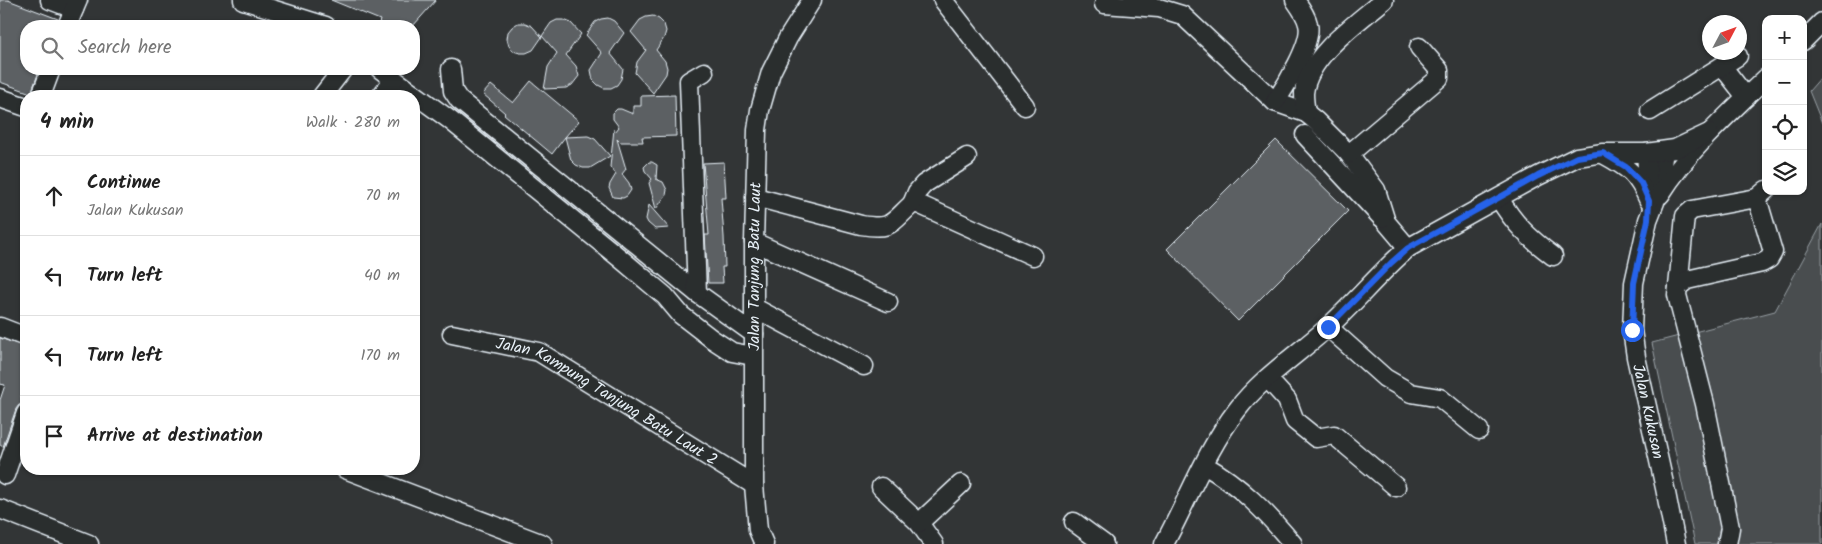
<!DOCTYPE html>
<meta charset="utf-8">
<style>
:root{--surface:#fff;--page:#f2f2f2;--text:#222;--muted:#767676;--line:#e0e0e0}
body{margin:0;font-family:Kalam,sans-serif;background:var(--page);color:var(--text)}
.controls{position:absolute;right:15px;top:15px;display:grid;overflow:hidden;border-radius:10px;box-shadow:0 1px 4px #0004}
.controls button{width:45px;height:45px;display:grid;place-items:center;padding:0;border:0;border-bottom:1px solid var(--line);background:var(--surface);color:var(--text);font:25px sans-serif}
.compass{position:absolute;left:1702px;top:15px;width:45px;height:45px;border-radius:50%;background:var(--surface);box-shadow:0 1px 4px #0004;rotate:49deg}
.stop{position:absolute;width:15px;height:15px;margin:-11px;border:4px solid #2563eb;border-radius:50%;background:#fff}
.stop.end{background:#2563eb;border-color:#fff;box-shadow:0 1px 5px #0008}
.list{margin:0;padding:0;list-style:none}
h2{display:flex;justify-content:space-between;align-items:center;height:65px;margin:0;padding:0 20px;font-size:21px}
h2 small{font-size:16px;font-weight:400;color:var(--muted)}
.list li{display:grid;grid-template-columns:32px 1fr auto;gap:15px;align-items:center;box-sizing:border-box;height:80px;padding:0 20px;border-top:1px solid var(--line)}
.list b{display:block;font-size:19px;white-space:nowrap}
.list p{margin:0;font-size:16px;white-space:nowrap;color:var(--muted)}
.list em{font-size:16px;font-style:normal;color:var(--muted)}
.icon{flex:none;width:28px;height:28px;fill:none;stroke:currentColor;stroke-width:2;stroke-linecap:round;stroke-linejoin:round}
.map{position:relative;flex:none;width:1822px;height:544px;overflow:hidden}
.search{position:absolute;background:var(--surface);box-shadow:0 1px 4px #0004;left:20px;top:20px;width:400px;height:55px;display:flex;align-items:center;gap:12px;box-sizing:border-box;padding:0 18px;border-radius:20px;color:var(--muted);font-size:19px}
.panel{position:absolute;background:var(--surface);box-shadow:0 1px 4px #0004;left:20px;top:90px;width:400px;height:385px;border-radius:20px}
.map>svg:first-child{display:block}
</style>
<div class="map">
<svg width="1822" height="544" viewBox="0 0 1822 544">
<rect width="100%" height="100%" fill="#323536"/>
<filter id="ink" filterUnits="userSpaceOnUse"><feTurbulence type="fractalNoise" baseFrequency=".02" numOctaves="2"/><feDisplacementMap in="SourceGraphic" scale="10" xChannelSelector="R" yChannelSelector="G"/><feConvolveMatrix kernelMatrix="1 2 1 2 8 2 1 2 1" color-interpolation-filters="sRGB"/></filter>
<g filter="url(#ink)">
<g fill="#494d4f" stroke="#989fa4">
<polygon points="1822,76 1822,123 1809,91"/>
<polygon points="1822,224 1822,544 1695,544 1652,343 1775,311"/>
</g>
<g fill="#5c6063" stroke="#e8f1f8">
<polygon points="0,0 8,0 58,19 57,26 26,26 26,69 40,69 31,93 0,82"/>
<polygon points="331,0 436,0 413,26 390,26 379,23 380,20"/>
<polygon points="653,16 659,19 664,24 666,31 664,38 656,50 665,61 667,68 666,74 653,93 635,73 637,62 646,50 631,32 640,20 646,17"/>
<polygon points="608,18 614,21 624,33 610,53 623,69 621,79 617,85 611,88 604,88 598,85 593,80 591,70 602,53 586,35 595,22 601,19"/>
<polygon points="557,20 564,20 571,23 581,34 566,55 576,66 579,76 572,85 566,88 544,89 548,67 557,53 542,36 551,23"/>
<polygon points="518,23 525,23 532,26 542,37 533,50 526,53 520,53 513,51 509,46 507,39 508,32 512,27"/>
<polygon points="531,81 579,121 565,137 588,136 595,139 610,156 590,168 583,168 576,165 571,160 565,137 552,154 504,114 505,113 483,94 491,85 513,103"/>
<polygon points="675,95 676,136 642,137 643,142 620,142 617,139 626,169 622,174 629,183 631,190 627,196 623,198 613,197 609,188 610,184 616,174 610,167 614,129 615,132 619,127 613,119 613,113 617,109 621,109 633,114 633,106 641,106 641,96"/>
<polygon points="1276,140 1348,211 1238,321 1167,249"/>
<polygon points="649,162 652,162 657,165 656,179 663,182 667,190 666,195 656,209 649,183 652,179 645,171 644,167"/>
<polygon points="724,162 726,198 721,198 724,237 725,267 722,267 723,283 708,283 705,235 709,235 703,163"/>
<polygon points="649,205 669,228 655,229 648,223 646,219"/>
<polygon points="0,338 26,347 26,381 21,397 26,398 26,403 19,405 16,409 3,447 0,445 0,400 5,385 0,384"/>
</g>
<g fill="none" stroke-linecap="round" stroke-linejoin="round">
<defs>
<g id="minor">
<polyline points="50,0 74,9"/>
<polyline points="243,0 326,26"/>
<polyline points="943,0 1025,106"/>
<polyline points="1104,4 1159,8 1182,15 1275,102 1306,113 1316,121 1349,154 1376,190 1386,222 1408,248"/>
<polyline points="67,26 78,0"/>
<polyline points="1803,41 1822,22"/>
<polyline points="1722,66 1746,97"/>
<polyline points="380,69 450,120 621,259 665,296 681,315 712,339 732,352 753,356"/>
<polyline points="451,69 453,91 459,100 697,293 754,334"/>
<polyline points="41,96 51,69"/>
<polyline points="322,96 343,69"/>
<polyline points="381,96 394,79"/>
<polyline points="0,98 26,107"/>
<path d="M1275,102C1286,86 1313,42 1308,24C1306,15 1300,7 1295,0"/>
<polyline points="1650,111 1738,56"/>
<path d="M1306,113C1305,107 1304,99 1304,93C1308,56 1357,23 1384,0"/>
<polyline points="1305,135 1382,218"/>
<path id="s1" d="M1664,151L1659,185L1655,202L1648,220L1634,283L1632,330L1636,357L1665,488L1676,544"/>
<polyline points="1646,153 1649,195"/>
<polyline points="1349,154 1439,78 1439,70 1419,47"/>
<path d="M1603,154C1629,168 1637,174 1649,201"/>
<path d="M1660,195C1688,151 1728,114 1766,78"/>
<path d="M755,197L861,225C892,230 890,224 912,204L916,203L1033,256"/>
<path d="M1499,198C1514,224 1529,238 1553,256"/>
<polyline points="912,204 917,192 924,184 967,157"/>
<polyline points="754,242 888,302"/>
<polyline points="1678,287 1685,216 1692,210 1757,198"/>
<polyline points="697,293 689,81 704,72"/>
<polyline points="755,308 864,366"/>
<polyline points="0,327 26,337"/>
<polyline points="1328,327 1385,378 1411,393 1440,398 1479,430"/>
<path id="s2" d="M452,334L539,352L754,485"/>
<polyline points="1268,379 1287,400 1295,421 1316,438 1334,435 1396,487"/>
<path d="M1204,465C1240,485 1267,513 1293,544"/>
<polyline points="345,469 543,544"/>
<polyline points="5,475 26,413"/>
<polyline points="881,487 919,523 934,544"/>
<polyline points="0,509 89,544"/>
<polyline points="1074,522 1104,544"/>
<polyline points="919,523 961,484"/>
<path id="s3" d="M764,544L758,530L754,485V242L757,130L760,110L771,72L788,38L812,0"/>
<path d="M1164,544C1188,500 1206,450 1237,410C1261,378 1297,355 1327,328C1355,303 1379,273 1408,248L1538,176L1577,157L1603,153H1646L1675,149L1709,133"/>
<polyline points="1727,544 1730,528 1705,404 1677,295 1678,287 1687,280 1762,263 1769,259 1773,252 1757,198 1766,190"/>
</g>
</defs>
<use href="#minor" stroke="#e8f1f8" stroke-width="21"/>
<use href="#minor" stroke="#2a2d2e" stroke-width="18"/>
</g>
</g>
<g fill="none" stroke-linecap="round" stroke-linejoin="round" filter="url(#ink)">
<polyline stroke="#2563eb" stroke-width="6" points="1328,327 1391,263 1408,248 1538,176 1577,157 1603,153 1626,167 1641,183 1649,201 1648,220 1634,283 1632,330"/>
</g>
<g text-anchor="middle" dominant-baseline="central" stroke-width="4" stroke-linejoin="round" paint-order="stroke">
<g font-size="16" fill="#e8f1f8" stroke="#2a2d2e">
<text stroke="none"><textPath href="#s3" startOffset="279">Jalan Tanjung Batu Laut</textPath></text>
<text stroke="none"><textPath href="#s2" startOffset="171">Jalan Kampung Tanjung Batu Laut 2</textPath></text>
<text stroke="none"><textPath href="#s1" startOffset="266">Jalan Kukusan</textPath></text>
</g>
</g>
</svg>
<div class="controls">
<button>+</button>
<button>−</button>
<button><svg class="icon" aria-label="locate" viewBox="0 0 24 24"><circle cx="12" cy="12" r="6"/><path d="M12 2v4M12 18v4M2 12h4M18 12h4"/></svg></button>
<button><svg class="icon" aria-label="layers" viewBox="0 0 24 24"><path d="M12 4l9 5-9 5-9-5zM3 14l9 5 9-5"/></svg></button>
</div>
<svg class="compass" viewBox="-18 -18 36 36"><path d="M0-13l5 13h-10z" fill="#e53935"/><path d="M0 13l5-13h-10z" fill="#767676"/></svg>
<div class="stop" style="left:1632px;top:330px"></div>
<div class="stop end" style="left:1328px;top:327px"></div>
<div class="search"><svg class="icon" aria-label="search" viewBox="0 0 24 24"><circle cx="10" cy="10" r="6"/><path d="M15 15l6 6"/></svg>Search here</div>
<section class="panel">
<h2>4 min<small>Walk · 280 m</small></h2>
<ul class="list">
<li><svg class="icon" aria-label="ahead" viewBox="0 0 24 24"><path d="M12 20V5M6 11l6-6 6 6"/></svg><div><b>Continue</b><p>Jalan Kukusan</p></div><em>70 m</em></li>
<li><svg class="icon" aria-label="left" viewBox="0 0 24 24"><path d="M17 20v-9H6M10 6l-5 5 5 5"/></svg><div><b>Turn left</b></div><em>40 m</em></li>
<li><svg class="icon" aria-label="left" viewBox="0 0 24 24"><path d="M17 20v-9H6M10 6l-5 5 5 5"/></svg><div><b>Turn left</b></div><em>170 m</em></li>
<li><svg class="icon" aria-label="arrive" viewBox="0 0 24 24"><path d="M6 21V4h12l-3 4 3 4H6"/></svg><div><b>Arrive at destination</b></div></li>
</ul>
</section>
</div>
